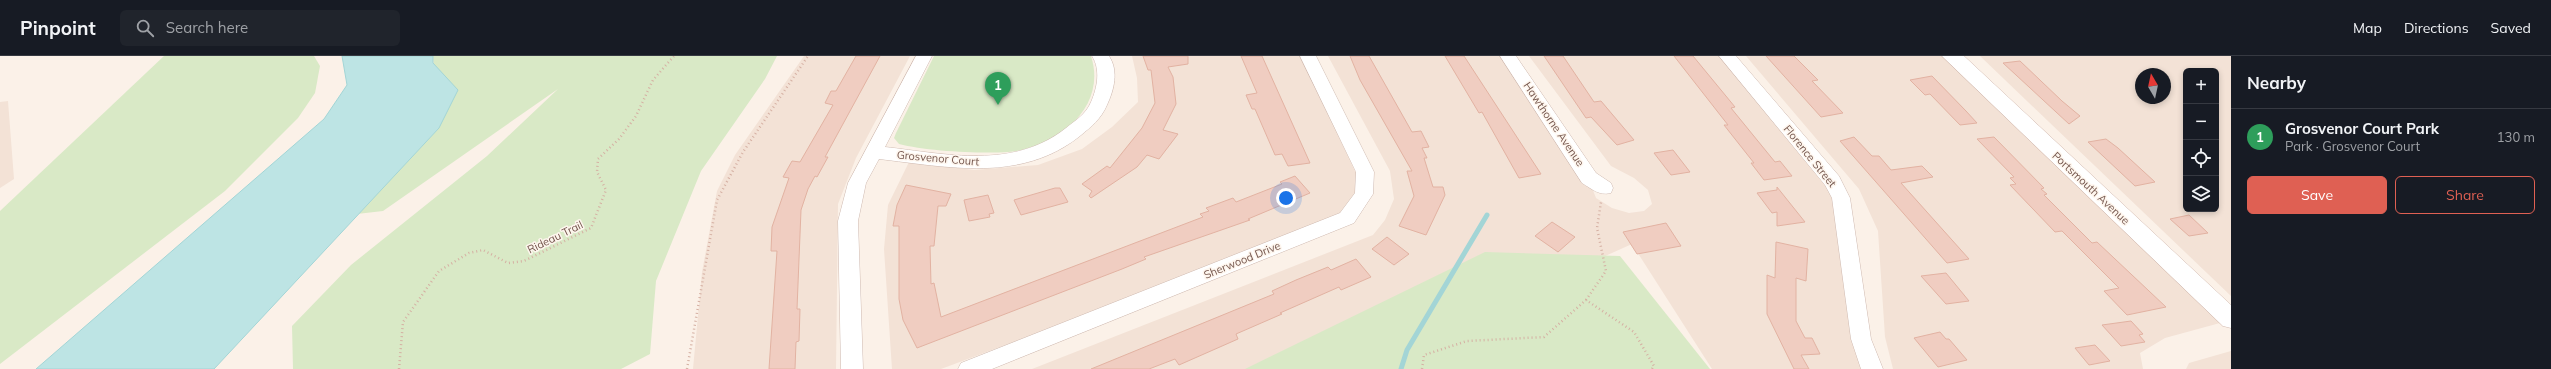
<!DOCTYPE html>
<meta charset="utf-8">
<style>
:root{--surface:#171b24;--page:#20242c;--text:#f1f3f6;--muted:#9ea1a6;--line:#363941;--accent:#df6053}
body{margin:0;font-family:Mulish,sans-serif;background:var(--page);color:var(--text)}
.controls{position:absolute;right:12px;top:12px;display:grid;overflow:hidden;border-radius:6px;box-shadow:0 2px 6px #0003}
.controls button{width:36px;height:36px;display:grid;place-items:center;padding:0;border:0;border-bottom:1px solid var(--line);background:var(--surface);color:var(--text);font:20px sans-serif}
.compass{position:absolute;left:2135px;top:12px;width:36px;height:36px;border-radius:50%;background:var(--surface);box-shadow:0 2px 6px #0003;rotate:351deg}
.you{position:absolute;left:1286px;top:142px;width:14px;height:14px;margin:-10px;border:3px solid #fff;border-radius:50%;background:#1a73e8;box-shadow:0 0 0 6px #1a73e833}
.badge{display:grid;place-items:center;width:26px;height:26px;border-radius:50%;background:var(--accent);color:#fff;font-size:13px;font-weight:700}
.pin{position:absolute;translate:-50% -33px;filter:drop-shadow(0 1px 2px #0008)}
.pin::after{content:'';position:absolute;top:21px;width:14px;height:12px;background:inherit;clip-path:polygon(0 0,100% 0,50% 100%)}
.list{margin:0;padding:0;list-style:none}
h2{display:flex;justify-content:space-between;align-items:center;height:52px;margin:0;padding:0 16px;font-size:17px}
h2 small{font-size:13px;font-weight:400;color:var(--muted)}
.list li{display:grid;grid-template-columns:26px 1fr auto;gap:12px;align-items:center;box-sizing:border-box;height:56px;padding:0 16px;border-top:1px solid var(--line)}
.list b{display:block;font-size:15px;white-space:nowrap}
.list p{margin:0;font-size:13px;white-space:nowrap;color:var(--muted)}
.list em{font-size:13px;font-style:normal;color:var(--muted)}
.actions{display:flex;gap:8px;padding:12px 16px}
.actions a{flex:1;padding:9px 0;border:1px solid var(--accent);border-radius:6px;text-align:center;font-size:14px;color:var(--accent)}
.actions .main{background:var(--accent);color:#fff}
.icon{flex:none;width:22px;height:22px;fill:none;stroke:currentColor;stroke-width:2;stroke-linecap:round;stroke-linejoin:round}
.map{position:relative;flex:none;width:2231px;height:313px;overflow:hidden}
header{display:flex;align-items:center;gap:24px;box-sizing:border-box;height:56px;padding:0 20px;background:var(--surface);border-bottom:1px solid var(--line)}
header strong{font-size:19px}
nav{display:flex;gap:22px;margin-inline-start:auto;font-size:14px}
.search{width:280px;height:36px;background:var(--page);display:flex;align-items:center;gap:10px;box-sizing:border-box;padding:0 14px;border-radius:6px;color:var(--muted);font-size:15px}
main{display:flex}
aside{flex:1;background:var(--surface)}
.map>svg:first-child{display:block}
</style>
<header>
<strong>Pinpoint</strong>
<div class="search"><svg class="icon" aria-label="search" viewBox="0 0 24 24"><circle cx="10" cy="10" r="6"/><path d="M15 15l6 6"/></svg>Search here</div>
<nav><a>Map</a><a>Directions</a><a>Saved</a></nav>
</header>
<main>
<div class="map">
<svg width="2231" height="313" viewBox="0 0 2231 313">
<rect width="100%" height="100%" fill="#fbf1e8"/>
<g fill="#f3e2d6" fill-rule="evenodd">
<polygon points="804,0 910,0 856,102 838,148 836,313 693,313 702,216 717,135 735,99"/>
<polygon points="1132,0 1314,0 1360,89 1374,123 1365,148 1335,166 941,313 892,313 884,193 888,149 909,106 974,114 1038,109 1082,93 1112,71 1138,46 1137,22"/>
<polygon points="1328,0 1509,0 1590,127 1596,142 1612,152 1629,157 1644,155 1652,148 1648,134 1634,122 1611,110 1529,0 1725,0 1833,132 1868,313 1712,313 1632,188 1353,313 1032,313 1373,179 1385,164 1394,143 1390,115"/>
<polygon points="1746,0 1942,0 2220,267 2165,282 2140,297 2143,313 1893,313 1885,281 1878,175 1859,133"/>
<path d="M1980,0H2231V240ZM2186,15H2216V153H2186ZM2141,18H2165V42H2141Z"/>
<polygon points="8,45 14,123 0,132 0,46"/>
<polygon points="2231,295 2231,313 2186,313 2189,307"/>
</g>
<g fill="#d9e9c6">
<polygon points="164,0 314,0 320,10 315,37 298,62 225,135 0,308 0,155"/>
<polygon points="433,0 777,0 765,23 701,115 656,225 650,298 621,313 293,313 292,270 351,209 487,100 558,33 383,155 357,158 439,72"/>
<path d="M934,0H1091C1108,52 1056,92 1008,96C981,98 925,95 899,88L894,82L896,77Z"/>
<polygon points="1485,196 1620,200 1710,313 1245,313"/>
</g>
<polygon fill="#bde4e4" stroke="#a3d5d6" points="342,0 433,0 433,7 458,34 439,72 214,313 36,313 324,63 347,29"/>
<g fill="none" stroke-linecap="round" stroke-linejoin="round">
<polyline stroke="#a3d5d6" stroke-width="5" points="1401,313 1407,294 1487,159"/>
</g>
<g fill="#f0cdc1" stroke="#e2b2a2">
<polygon points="856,0 880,0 825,101 828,101 817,121 815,120 808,133 801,154 797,253 800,253 799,285 796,286 795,313 769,313 777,195 771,195 772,171 789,122 783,121 792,105 800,106 833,49 825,47 831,35 836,35"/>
<polygon points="1143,0 1188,0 1188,8 1168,11 1173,21 1176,48 1163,74 1178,78 1159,103 1147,99 1137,111 1091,142 1089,140 1092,135 1082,128 1107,110 1110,112 1142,72 1155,47 1151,14 1148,14"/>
<polygon points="1241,0 1262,0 1310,107 1288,110 1282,98 1275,99 1255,53 1252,53 1246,39 1257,37"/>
<polygon points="1350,0 1369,0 1412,76 1421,75 1429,91 1422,92 1427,102 1424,102 1433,131 1443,131 1445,139 1426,179 1399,170 1414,140 1407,115 1412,115 1360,24"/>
<polygon points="1445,0 1464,0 1541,118 1519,122 1482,56 1479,57"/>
<polygon points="1544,0 1563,0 1594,46 1601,45 1634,84 1617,89 1591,61 1586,62"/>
<polygon points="1674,0 1693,0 1735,51 1731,52 1775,106 1780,105 1792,120 1764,124 1751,107 1754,107 1724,69 1728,69"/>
<polygon points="1766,0 1794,0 1818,24 1812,25 1843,57 1821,61"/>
<polygon points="2020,5 2062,45 2080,60 2069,68 2003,7"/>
<polygon points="1932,20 1966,55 1977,67 1960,69 1930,38 1925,39 1910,24"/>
<polygon points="1854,81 1872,100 1879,100 1891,114 1922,110 1933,121 1901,127 1969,203 1947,207 1840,85"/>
<polygon points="1994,81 2044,132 2041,133 2047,138 2044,139 2092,187 2097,186 2166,251 2127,259 2104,235 2119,232 2062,175 2055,176 2010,129 2016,128 2010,122 2014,121 1977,83"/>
<polygon points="2106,83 2118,92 2155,126 2135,130 2088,86"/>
<polygon points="1673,94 1690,116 1671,119 1654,97"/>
<polygon points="1295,120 1310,137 1248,163 1250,164 1144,201 1146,203 1122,213 917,292 903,264 899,243 899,170 893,170 897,149 906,129 951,138 946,150 938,150 934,190 930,190 931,228 934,227 941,261 1203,161 1200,158 1209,155 1206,152 1233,142 1236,146 1282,128 1280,126"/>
<polygon points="1777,131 1805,166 1777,170 1777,156 1772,157 1757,137 1777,134"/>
<polygon points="1055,132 1060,132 1068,146 1021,159 1014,144"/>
<polygon points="988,139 994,157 989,158 990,161 969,165 964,144"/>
<polygon points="2189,159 2208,177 2189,180 2170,163"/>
<polygon points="1552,166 1575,181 1558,196 1535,180"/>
<polygon points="1666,167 1681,190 1637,198 1623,176"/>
<polygon points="1387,181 1409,198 1394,209 1372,193"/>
<polygon points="1776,186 1808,193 1806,225 1796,222 1796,265 1805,282 1812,282 1820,298 1801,299 1809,313 1794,313 1767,258 1767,219 1775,222"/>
<polygon points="1356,203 1371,221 1341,234 1339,231 1280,257 1282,258 1236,278 1238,283 1179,309 1175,303 1149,313 1091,313 1274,238 1272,235 1296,224 1328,211 1331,214"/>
<polygon points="1946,217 1969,245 1946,248 1921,220"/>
<polygon points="2131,265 2143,278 2139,279 2145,286 2121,290 2102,269"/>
<polygon points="1940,276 1946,283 1949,283 1967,304 1938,311 1914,282"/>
<polygon points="2095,289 2110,305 2089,309 2075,292"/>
</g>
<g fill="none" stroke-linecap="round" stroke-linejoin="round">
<defs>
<g id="street">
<path d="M916,0H932L885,91C947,98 1013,114 1066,72C1076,64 1086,58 1091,46C1097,32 1101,14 1092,0H1109C1119,15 1114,34 1107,49C1101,63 1092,70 1080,80C1021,127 948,111 879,103L866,127L858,165L863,313H841L838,165L848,127Z"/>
<polygon points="1300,0 1316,0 1374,116 1373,138 1354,167 992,313 958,313 961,307 1340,157 1355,137 1356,116"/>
<path d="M1500,0H1516L1596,117L1611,127L1613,132L1611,137C1599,140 1592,133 1582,127Z"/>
<polygon points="1719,0 1736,0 1839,120 1850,142 1871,283 1883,313 1861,313 1851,283 1832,142 1825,129"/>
</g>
<polygon id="secondary" points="1942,0 1964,0 2231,249 2231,272 2223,270"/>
</defs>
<use href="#street" stroke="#cfbab1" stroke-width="1"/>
<use href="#secondary" stroke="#d2b9af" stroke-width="1"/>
<g stroke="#d5b0a3" stroke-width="2.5" stroke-dasharray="1 3" stroke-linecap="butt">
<polyline points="1586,244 1606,215 1597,172 1601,146"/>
<polyline points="399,313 403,266 439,215 469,197 483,194 508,207 524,205 591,172 606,134 597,116 598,103 619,83 636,60 653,24 674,0"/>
<polyline points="687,313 717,144 743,96 808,0"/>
<polyline points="1422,313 1424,299 1467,285 1544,281 1586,244 1634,276 1654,310 1652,313"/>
</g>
<use href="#street" fill="#fff" fill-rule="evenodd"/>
<use href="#secondary" fill="#fff" fill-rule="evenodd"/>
</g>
<g text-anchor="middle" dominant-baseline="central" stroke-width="3" stroke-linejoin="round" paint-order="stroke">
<g font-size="11" fill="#74564d" stroke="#fef6ee">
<text transform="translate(1554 68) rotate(56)">Hawthorne Avenue</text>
<text transform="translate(1810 100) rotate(51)">Florence Street</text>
<text transform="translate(938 102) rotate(5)">Grosvenor Court</text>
<text transform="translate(2091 132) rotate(43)">Portsmouth Avenue</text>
<text transform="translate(555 181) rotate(-26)">Rideau Trail</text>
<text transform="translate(1242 204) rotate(-22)">Sherwood Drive</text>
</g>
</g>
</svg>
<div class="controls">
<button>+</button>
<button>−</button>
<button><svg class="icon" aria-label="locate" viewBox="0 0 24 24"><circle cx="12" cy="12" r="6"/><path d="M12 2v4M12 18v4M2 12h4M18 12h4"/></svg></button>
<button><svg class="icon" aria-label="layers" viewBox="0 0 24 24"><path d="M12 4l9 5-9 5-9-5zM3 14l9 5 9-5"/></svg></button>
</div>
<svg class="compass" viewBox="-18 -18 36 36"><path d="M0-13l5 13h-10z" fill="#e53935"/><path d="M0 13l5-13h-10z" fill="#9ea1a6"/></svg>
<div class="you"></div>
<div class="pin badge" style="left:998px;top:49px;background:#2e9e5b">1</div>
</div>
<aside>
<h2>Nearby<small></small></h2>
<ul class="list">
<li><span class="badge" style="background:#2e9e5b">1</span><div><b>Grosvenor Court Park</b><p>Park · Grosvenor Court</p></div><em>130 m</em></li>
</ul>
<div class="actions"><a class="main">Save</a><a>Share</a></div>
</aside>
</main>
